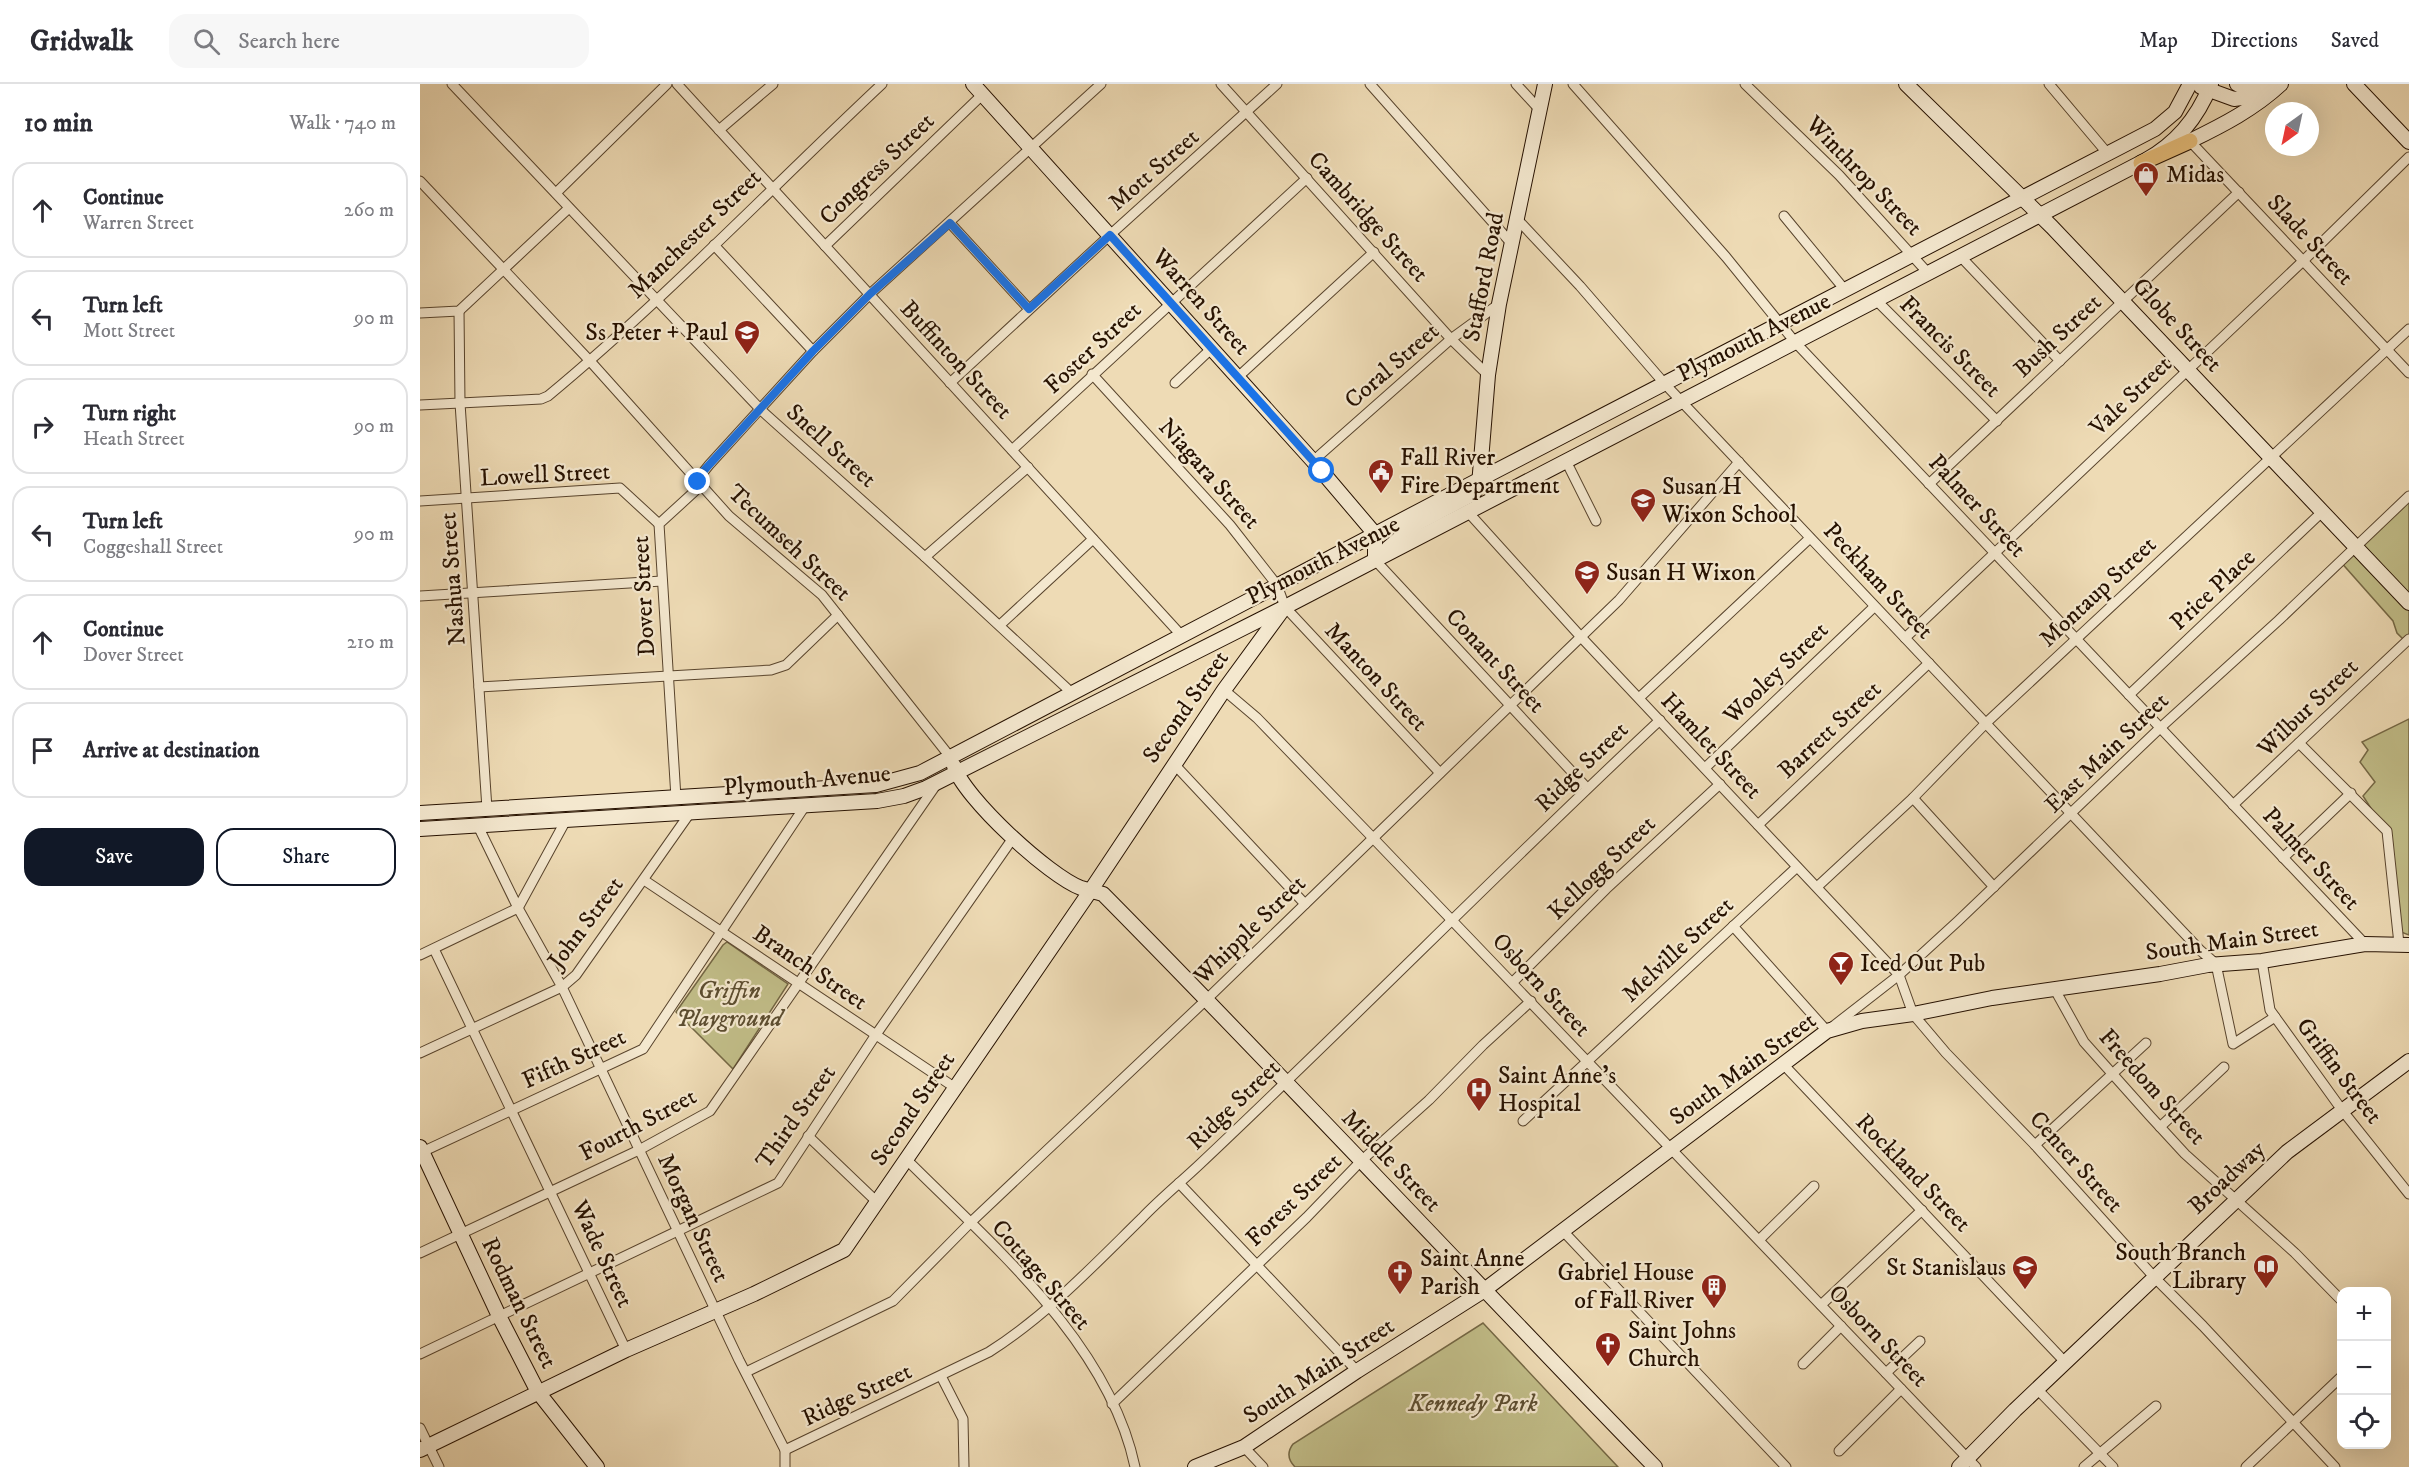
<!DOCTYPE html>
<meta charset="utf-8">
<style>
:root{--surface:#fff;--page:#f7f7f7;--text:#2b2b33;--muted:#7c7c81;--line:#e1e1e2;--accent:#111827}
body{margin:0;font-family:"IM FELL DW Pica",serif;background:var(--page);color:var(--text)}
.controls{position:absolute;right:18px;bottom:18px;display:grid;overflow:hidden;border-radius:12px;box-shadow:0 6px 24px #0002}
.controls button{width:54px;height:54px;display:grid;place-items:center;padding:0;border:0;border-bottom:2px solid var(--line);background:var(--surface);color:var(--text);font:30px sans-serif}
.compass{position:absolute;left:1845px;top:18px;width:54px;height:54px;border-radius:50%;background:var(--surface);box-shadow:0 6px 24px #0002;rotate:213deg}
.stop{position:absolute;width:18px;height:18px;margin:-14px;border:4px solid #1a73e8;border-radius:50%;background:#fff}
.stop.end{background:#1a73e8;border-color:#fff;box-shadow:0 2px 6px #0008}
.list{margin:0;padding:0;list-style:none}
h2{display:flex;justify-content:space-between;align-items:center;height:78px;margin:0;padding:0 24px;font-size:26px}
h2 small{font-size:20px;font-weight:400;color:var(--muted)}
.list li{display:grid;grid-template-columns:39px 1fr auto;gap:18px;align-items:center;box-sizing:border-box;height:96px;margin:0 12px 12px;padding:0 12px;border:2px solid var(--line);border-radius:18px}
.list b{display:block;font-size:22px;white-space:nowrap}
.list p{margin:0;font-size:20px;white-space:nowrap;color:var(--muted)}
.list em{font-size:20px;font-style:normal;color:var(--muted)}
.actions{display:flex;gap:12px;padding:18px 24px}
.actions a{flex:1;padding:14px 0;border:2px solid var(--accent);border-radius:18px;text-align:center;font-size:21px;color:var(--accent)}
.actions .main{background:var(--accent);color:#fff}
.icon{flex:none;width:33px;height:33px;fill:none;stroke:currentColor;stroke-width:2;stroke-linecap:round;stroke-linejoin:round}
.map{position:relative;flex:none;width:1989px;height:1383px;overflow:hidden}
header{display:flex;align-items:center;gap:36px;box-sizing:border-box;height:84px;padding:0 30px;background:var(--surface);border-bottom:2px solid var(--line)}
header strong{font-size:28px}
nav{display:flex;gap:33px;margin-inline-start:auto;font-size:21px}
.search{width:420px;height:54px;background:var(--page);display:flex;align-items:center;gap:15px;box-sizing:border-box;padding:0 21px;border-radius:18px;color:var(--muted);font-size:22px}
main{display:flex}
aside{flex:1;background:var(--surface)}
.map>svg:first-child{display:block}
</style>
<header>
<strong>Gridwalk</strong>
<div class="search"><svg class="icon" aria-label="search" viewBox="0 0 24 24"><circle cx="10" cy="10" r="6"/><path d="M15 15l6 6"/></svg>Search here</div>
<nav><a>Map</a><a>Directions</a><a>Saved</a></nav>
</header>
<main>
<aside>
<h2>10 min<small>Walk · 740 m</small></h2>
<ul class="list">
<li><svg class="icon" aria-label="ahead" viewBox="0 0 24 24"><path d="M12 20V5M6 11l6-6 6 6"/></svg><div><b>Continue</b><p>Warren Street</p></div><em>260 m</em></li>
<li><svg class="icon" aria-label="left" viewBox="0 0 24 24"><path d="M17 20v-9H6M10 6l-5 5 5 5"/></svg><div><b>Turn left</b><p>Mott Street</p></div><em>90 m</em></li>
<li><svg class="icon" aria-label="right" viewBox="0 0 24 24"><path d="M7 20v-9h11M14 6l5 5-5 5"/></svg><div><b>Turn right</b><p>Heath Street</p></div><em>90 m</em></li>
<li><svg class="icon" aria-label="left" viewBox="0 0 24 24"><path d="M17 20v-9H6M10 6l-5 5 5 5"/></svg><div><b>Turn left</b><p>Coggeshall Street</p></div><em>90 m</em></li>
<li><svg class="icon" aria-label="ahead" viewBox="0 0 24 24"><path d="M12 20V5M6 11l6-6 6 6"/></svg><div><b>Continue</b><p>Dover Street</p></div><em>210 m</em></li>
<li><svg class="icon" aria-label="arrive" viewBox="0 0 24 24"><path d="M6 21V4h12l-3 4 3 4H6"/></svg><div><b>Arrive at destination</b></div></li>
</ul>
<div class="actions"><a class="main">Save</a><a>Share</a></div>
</aside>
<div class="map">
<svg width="1989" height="1383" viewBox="0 0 1989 1383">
<rect width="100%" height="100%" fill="#eedbb5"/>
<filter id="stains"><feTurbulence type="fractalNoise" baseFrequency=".00333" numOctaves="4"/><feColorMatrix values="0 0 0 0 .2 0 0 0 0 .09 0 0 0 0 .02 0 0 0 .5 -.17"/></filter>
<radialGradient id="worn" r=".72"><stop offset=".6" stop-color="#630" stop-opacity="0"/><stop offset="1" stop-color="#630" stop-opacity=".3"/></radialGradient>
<g fill="#c1bd88" stroke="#746744" stroke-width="1.5">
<polygon points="1989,412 1989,561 1977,549 1973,537 1919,476"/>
<polygon points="1989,635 1989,851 1981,848 1967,749 1943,712 1955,698 1940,678 1948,666 1942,658"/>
<polygon points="307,858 368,900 313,985 256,928 303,861"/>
<path d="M1063,1239L1198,1383H875C868,1376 867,1368 873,1360Z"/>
</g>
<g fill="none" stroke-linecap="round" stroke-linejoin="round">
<defs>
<g id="street">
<polyline points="32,0 341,326 505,473 653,610"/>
<polyline points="257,0 762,552"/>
<polyline points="801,0 1031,255 1068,291"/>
<polyline points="950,0 1092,160"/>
<polyline points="1096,0 1119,25"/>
<polyline points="1153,0 1306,173 1375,258 1945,860"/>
<polyline points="1325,0 1419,91 1508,189"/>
<polyline points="1629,0 1688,70"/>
<polyline points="299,46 353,0"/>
<polyline points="1768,55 1989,289"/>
<polyline points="0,97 170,277 309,432 402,511 531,674"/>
<polyline points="136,109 247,0"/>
<polyline points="1364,132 1425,206"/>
<polyline points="1098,136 1160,202 1244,299 1781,867 1796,880 1813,960 1855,933"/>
<polyline points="530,139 609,225"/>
<polyline points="294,161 393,267"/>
<polyline points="405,162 562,11"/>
<polyline points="1540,172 1640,277"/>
<polyline points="1456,216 1577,337"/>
<polyline points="39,227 40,319 67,725"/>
<polyline points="0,229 39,227 149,124"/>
<polyline points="672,290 810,441 857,501 865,523 1020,689"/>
<polyline points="818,293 954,168"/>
<polyline points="530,299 690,151 857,0"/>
<polyline points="755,299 792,264"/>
<path d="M0,321L121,315L128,312C245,215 351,104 462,0"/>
<polyline points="592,366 887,94"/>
<polyline points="893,377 1031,255 1079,220"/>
<polyline points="1146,377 1176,437"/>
<polyline points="1509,400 1819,108"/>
<polyline points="0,417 200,404 239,440"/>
<polyline points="1048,428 1161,553 1479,891 1493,930 1526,969 1615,1061 1735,1194 1783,1242 1915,1383"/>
<polyline points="505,473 608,383"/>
<polyline points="955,476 1167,704"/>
<polyline points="0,512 242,497"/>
<polyline points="580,541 673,455"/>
<polyline points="1485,554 1883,177 1989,73"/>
<polyline points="59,603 351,586 366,581 418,531"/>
<polyline points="804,606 837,634 953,754 1556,1383"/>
<polyline points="1709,611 1902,428"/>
<polyline points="1219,614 1390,454"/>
<polyline points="1879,659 1967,747 1979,860"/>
<polyline points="754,680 885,820"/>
<polyline points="1285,684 1454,523"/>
<polyline points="256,714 239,440 275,407 281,391 289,381 393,267 450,210 681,0"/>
<polyline points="1493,714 1574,803"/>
<polyline points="1813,721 1989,555"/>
<polyline points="1338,741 1509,579"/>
<polyline points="58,742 98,824 142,903 319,1276 365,1366 365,1383"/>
<polyline points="1863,774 1931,709"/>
<polyline points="224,796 534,1003"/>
<polyline points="1397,803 1493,714 1565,640 1989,245"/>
<polyline points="1313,842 1407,947 1479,891 1538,837 1740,644 1859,536 1989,412"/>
<polyline points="14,865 206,1266"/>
<polyline points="0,871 98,824 146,736"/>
<polyline points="1842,877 1850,926 1922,1026 1989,1110"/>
<polyline points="1093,898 1186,805 1300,700"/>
<polyline points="1634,904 1664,958 1730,1032 1765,1070 1875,1169 1922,1217"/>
<polyline points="0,969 142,903 156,891 270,729"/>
<polyline points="1363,980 1645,1278"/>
<polyline points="1103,1037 1377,783"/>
<polyline points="1740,1043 1804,983"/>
<polyline points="388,1052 457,1118"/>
<polyline points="1615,1061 1726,959"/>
<polyline points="0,1069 223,965 385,722"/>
<path d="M486,1075C572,1161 689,1259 715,1383"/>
<polyline points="759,1099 937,1287"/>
<polyline points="1143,1147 1366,1383"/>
<polyline points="1339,1156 1394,1102"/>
<polyline points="0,1169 219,1066 290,1027 516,701"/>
<polyline points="1401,1221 1502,1126"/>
<polyline points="0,1270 358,1099 455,952 593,754"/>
<polyline points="1383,1280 1421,1242"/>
<polyline points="326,1288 473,1217 550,1139 787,915 1199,516 1319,378"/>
<polyline points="1466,1289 1500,1257"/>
<polyline points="521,1292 543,1335 544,1383"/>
<polyline points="1617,1305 1693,1383"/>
<polyline points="692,1320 887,1133 941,1077 1009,1016 1063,961 1111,917"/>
<polyline points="0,1344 19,1383"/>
<polyline points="824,1363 843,1383"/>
<path d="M365,1366L569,1268C627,1231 673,1182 722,1134C740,1115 761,1098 780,1080C935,934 1084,782 1240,636"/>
<polyline points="1419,1367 1481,1305"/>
<polyline points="1664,1383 1736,1322"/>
<polyline points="1826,1383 1922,1292"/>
</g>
<g id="secondary">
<polyline points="553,0 893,377 955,450 955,476"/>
<polyline points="1486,0 1632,143 1989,519"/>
<polyline points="1817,0 1823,3 1844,2"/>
<polyline points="1934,0 1989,58"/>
<polyline points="1781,3 1814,15 1829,13 1849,0"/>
<path d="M1770,57C1803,41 1834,25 1861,0"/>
<polyline points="968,464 996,440 1053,410 1059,401 1068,291 1079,220 1125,0"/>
<path d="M534,682C544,714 629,792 661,804C668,806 676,808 683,810C870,999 1050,1193 1235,1383"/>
<polyline points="0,729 456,701 500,689 1043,404 1735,45 1755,28 1770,0"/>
<path d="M0,745L457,717L484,712L506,704L865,523L1726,76C1757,59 1778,33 1791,0"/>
<polyline points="0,1063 79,1232 118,1308 177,1383"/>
<polyline points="0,1366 206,1266 334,1210 424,1166 671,806 804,606 864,524"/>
<polyline points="775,1383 824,1363 937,1287 1063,1207 1407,947 1442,937 1493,930 1572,914 1740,890 1788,881 1842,877 1945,860 1989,861"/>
<polyline points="1539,1383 1595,1326 1867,1068 1989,977"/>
</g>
<polyline id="primary" points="1721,79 1770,57"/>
</defs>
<use href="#street" stroke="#58442d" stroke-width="11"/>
<use href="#secondary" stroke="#261100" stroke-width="16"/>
<use href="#primary" stroke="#261100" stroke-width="17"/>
<use href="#street" stroke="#f4e8cf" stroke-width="9"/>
<use href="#secondary" stroke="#f4e8cf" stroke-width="14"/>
<use href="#primary" stroke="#e7be7a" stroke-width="15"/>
</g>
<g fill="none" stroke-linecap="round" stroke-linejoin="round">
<polyline stroke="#1a73e8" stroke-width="8" points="278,398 280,391 289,381 393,267 450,210 530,139 609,225 690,151 902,387"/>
</g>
<defs>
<symbol id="shop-pin" viewBox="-11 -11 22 30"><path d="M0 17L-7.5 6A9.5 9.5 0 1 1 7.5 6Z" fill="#8f2418" stroke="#f4e8cf"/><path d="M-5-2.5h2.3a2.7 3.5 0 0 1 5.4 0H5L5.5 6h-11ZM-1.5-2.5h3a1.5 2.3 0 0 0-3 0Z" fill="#fff"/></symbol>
<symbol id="school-pin" viewBox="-11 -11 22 30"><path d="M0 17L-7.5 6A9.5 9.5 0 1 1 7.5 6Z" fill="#8f2418" stroke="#f4e8cf"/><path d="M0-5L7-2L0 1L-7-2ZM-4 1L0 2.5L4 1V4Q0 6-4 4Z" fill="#fff"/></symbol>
<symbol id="civic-pin" viewBox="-11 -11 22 30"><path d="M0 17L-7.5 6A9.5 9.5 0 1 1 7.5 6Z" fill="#8f2418" stroke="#f4e8cf"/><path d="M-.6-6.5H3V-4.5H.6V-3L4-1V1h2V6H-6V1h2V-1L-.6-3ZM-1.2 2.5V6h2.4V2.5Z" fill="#fff"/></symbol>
<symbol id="bar-pin" viewBox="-11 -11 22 30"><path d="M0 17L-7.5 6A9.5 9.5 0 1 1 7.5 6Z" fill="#8f2418" stroke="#f4e8cf"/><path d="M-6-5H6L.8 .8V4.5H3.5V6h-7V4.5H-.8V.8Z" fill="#fff"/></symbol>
<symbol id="hospital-pin" viewBox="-11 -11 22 30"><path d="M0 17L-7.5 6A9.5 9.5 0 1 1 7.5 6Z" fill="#8f2418" stroke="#f4e8cf"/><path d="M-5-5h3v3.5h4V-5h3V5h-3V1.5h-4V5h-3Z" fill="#fff"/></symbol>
<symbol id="library-pin" viewBox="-11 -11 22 30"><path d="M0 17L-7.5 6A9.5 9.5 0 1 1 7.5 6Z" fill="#8f2418" stroke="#f4e8cf"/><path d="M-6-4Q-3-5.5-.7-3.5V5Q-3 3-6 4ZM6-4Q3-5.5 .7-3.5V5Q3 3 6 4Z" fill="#fff"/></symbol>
<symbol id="church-pin" viewBox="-11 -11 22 30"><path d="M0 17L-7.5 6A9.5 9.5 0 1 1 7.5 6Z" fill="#8f2418" stroke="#f4e8cf"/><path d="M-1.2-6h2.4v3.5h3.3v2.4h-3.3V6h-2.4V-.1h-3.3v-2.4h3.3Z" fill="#fff"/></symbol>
<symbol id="building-pin" viewBox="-11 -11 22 30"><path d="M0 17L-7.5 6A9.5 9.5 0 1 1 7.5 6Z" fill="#8f2418" stroke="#f4e8cf"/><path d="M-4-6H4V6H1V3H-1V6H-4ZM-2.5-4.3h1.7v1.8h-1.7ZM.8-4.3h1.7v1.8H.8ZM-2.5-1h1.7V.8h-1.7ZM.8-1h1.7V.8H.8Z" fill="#fff"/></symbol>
</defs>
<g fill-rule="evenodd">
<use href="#shop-pin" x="1711" y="76" width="30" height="40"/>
<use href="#school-pin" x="312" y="234" width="30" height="40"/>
<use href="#civic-pin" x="946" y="373" width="30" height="40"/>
<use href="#school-pin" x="1208" y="402" width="30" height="40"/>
<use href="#school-pin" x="1152" y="474" width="30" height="40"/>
<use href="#bar-pin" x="1406" y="865" width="30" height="40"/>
<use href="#hospital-pin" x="1044" y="991" width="30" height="40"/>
<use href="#library-pin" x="1831" y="1168" width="30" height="40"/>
<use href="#school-pin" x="1590" y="1169" width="30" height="40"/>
<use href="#church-pin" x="965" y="1174" width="30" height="40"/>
<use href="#building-pin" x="1279" y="1188" width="30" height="40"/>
<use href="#church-pin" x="1173" y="1246" width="30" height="40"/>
</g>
<g text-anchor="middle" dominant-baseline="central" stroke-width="4.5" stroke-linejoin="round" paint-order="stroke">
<g font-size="24" fill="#261100" stroke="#f4e8cf">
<text transform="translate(457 85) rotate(-44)">Congress Street</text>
<text transform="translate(734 86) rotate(-41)">Mott Street</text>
<text transform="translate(1444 92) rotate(46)">Winthrop Street</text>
<text transform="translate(948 133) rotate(48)">Cambridge Street</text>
<text transform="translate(275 150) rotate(-44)">Manchester Street</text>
<text transform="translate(1890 156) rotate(47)">Slade Street</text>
<text transform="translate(1064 193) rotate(-79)">Stafford Road</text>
<text transform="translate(781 218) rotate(48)">Warren Street</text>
<text transform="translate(1757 241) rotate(47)">Globe Street</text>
<text transform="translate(1638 252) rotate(-43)">Bush Street</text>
<text transform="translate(1334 254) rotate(-27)">Plymouth Avenue</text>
<text transform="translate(1530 263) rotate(45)">Francis Street</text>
<text transform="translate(673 264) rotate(-43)">Foster Street</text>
<text transform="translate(536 276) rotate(47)">Buffinton Street</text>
<text transform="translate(972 282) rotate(-41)">Coral Street</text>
<text transform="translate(1711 312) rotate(-44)">Vale Street</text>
<text transform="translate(411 362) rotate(42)">Snell Street</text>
<text transform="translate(789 390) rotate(48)">Niagara Street</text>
<text transform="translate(125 391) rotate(-3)">Lowell Street</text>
<text transform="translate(1557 422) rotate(47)">Palmer Street</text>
<text transform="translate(369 459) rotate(43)">Tecumseh Street</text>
<text transform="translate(903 477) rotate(-27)">Plymouth Avenue</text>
<text transform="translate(33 495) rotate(-94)">Nashua Street</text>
<text transform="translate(1458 497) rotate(47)">Peckham Street</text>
<text transform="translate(1793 506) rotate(-43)">Price Place</text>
<text transform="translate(1678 508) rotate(-43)">Montaup Street</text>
<text transform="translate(224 512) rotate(-93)">Dover Street</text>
<text transform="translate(1075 577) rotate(47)">Conant Street</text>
<text transform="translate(1356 589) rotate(-44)">Wooley Street</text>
<text transform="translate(956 593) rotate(47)">Manton Street</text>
<text transform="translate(766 623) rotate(-55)">Second Street</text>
<text transform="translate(1888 624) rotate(-44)">Wilbur Street</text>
<text transform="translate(1410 646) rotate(-43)">Barrett Street</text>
<text transform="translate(1291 662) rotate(47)">Hamlet Street</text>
<text transform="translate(1687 669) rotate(-44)">East Main Street</text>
<text transform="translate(1162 683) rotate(-44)">Ridge Street</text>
<text transform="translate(387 697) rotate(-5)">Plymouth Avenue</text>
<text transform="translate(1891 775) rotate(47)">Palmer Street</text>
<text transform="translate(1182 784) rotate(-44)">Kellogg Street</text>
<text transform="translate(166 839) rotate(-53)">John Street</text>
<text transform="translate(830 846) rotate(-44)">Whipple Street</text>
<text transform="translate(1812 857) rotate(-8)">South Main Street</text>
<text transform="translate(1258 866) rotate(-43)">Melville Street</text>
<text transform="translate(390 884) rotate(34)">Branch Street</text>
<text transform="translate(1121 901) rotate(47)">Osborn Street</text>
<text transform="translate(154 975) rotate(-25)">Fifth Street</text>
<text transform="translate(1323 985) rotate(-36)">South Main Street</text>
<text transform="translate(1919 987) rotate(53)">Griffin Street</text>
<text transform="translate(1732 1003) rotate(48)">Freedom Street</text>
<text transform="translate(814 1021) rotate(-44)">Ridge Street</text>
<text transform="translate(493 1025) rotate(-56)">Second Street</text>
<text transform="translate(376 1033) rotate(-55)">Third Street</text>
<text transform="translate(218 1041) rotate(-28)">Fourth Street</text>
<text transform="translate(971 1077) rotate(46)">Middle Street</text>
<text transform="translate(1656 1078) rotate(48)">Center Street</text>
<text transform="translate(1493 1089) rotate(46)">Rockland Street</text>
<text transform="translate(1807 1094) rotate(-43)">Broadway</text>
<text transform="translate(874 1116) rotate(-44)">Forest Street</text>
<text transform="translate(273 1134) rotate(65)">Morgan Street</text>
<text transform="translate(182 1170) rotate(65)">Wade Street</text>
<text transform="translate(621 1191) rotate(49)">Cottage Street</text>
<text transform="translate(99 1219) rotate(64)">Rodman Street</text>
<text transform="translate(1458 1252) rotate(46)">Osborn Street</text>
<text transform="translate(899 1287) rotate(-33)">South Main Street</text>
<text transform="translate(437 1311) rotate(-25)">Ridge Street</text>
</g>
<g font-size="24" fill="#261100" stroke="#f4e8cf" text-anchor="start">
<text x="1746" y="91">Midas</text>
<text x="308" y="249" text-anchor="end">Ss Peter + Paul</text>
<text x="980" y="374">Fall River<tspan x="980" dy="28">Fire Department</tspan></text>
<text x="1242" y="403">Susan H<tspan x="1242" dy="28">Wixon School</tspan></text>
<text x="1186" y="489">Susan H Wixon</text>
<text x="1440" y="880">Iced Out Pub</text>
<text x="1078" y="992">Saint Anne's<tspan x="1078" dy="28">Hospital</tspan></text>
<text x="1826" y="1169" text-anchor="end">South Branch<tspan x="1826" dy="28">Library</tspan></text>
<text x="1000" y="1175">Saint Anne<tspan x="1000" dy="28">Parish</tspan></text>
<text x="1586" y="1184" text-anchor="end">St Stanislaus</text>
<text x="1274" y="1189" text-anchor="end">Gabriel House<tspan x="1274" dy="28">of Fall River</tspan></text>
<text x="1208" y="1247">Saint Johns<tspan x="1208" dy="28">Church</tspan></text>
</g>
<g font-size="24" font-style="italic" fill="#5c4d30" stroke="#f4e8cf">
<text x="309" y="907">Griffin<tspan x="309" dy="28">Playground</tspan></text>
<text x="1053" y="1320">Kennedy Park</text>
</g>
</g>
<rect width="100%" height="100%" filter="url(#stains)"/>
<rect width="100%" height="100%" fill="url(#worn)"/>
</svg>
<div class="controls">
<button>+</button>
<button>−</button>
<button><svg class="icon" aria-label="locate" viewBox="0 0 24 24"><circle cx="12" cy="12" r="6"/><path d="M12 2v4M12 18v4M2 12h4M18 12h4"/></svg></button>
</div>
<svg class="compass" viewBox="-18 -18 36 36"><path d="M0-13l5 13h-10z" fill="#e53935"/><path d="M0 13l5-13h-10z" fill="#7c7c81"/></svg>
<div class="stop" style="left:902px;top:387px"></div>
<div class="stop end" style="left:278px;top:398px"></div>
</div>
</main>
